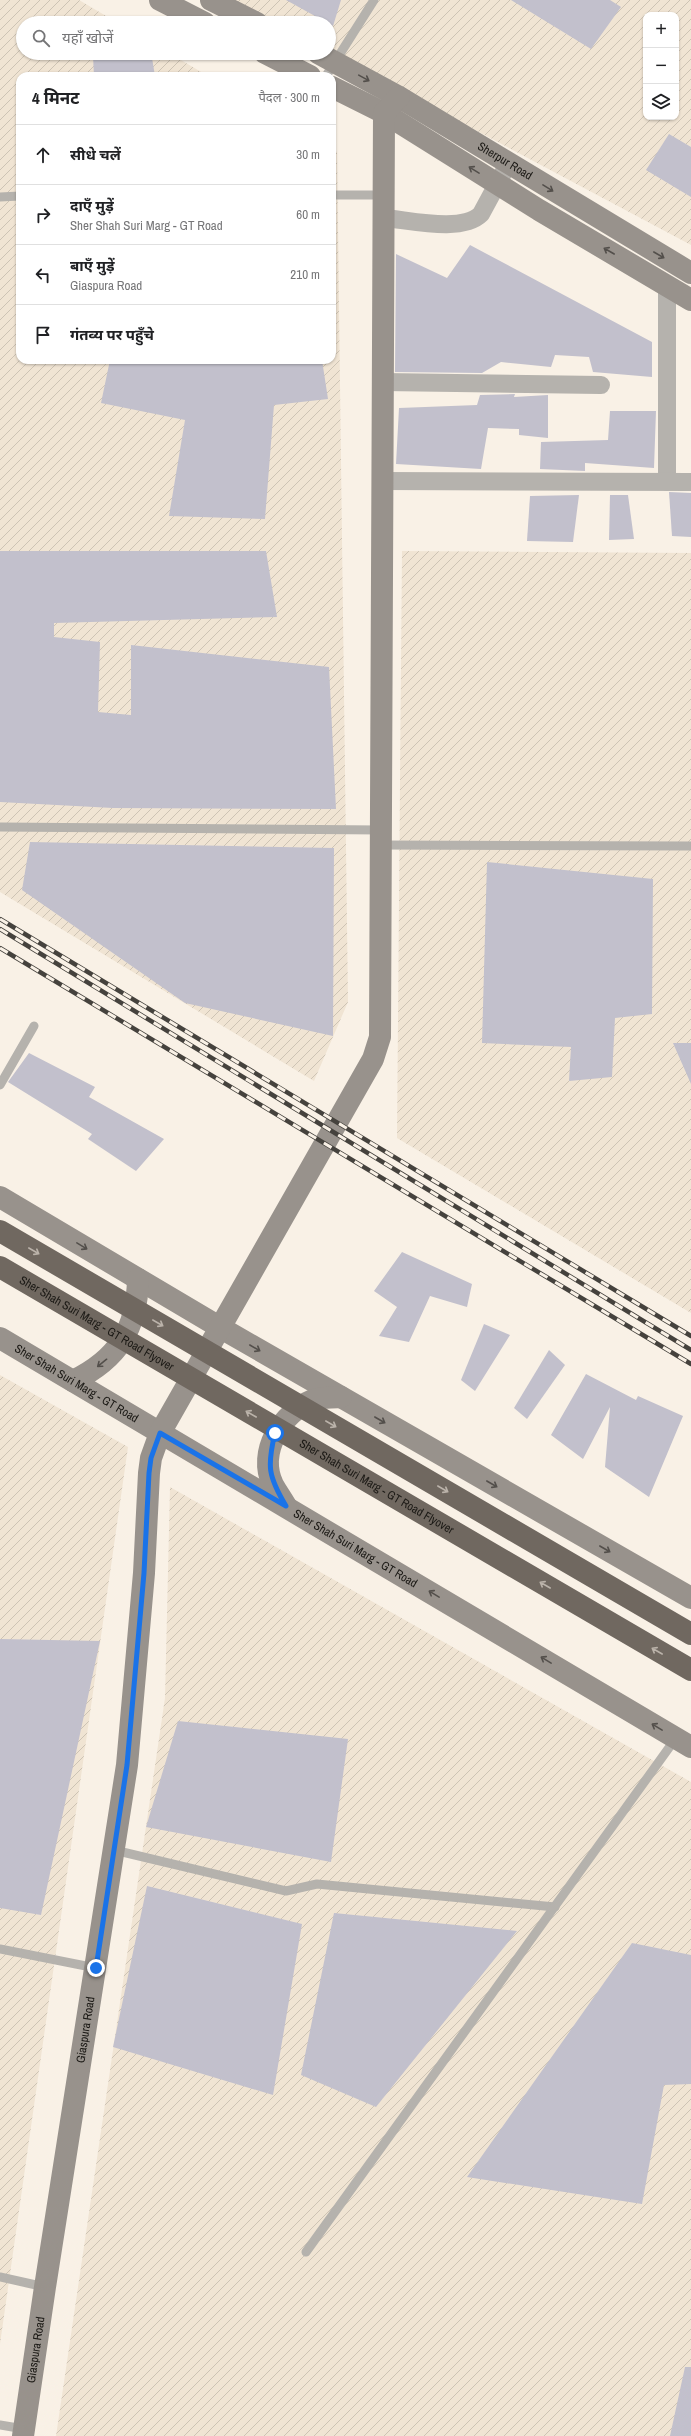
<!DOCTYPE html>
<html lang="hi">
<meta charset="utf-8">
<style>
:root{--surface:#fff;--page:#f6f6f6;--text:#202124;--muted:#757577;--line:#e0e0e0}
body{margin:0;font-family:"Archivo Narrow","Noto Sans Devanagari",sans-serif;background:var(--page);color:var(--text)}
.controls{position:absolute;right:12px;top:12px;display:grid;overflow:hidden;border-radius:8px;box-shadow:0 1px 3px #0004}
.controls button{width:36px;height:36px;display:grid;place-items:center;padding:0;border:0;border-bottom:1px solid var(--line);background:var(--surface);color:var(--text);font:20px sans-serif}
.stop{position:absolute;width:12px;height:12px;margin:-9px;border:3px solid #1a73e8;border-radius:50%;background:#fff}
.stop.end{background:#1a73e8;border-color:#fff;box-shadow:0 1px 4px #0008}
.list{margin:0;padding:0;list-style:none}
h2{display:flex;justify-content:space-between;align-items:center;height:52px;margin:0;padding:0 16px;font-size:17px}
h2 small{font-size:13px;font-weight:400;color:var(--muted)}
.list li{display:grid;grid-template-columns:26px 1fr auto;gap:12px;align-items:center;box-sizing:border-box;height:60px;padding:0 16px;border-top:1px solid var(--line)}
.list b{display:block;font-size:15px;white-space:nowrap}
.list p{margin:0;font-size:13px;white-space:nowrap;color:var(--muted)}
.list em{font-size:13px;font-style:normal;color:var(--muted)}
.icon{flex:none;width:22px;height:22px;fill:none;stroke:currentColor;stroke-width:2;stroke-linecap:round;stroke-linejoin:round}
.map{position:relative;flex:none;width:691px;height:2436px;overflow:hidden}
.search{position:absolute;background:var(--surface);box-shadow:0 1px 3px #0004;left:16px;top:16px;width:320px;height:44px;display:flex;align-items:center;gap:10px;box-sizing:border-box;padding:0 14px;border-radius:22px;color:var(--muted);font-size:15px}
.panel{position:absolute;background:var(--surface);box-shadow:0 1px 3px #0004;left:16px;top:72px;width:320px;height:292px;border-radius:12px}
.map>svg:first-child{display:block}
</style>
<div class="map">
<svg width="691" height="2436" viewBox="0 0 691 2436">
<defs>
<pattern id="industrial-furrows" width="10" height="10" patternUnits="userSpaceOnUse"><rect width="10" height="10" fill="#f0e4d3"/><path d="M-1 1l2-2M0 10L10 0M9 11l2-2" fill="none" stroke="#cdc3b4"/></pattern>
</defs>
<rect width="100%" height="100%" fill="#f9f1e6"/>
<g fill="url(#industrial-furrows)" fill-rule="evenodd">
<polygon points="0,0 79,0 118,23 23,23 23,53 169,53 208,76 20,76 20,360 332,360 332,149 337,152 348,1002 314,1081 0,892"/>
<path d="M231,0H691V245L329,52V23H274ZM646,15H676V117H646Z"/>
<polygon points="402,551 691,553 691,1313 397,1138"/>
<polygon points="0,1375 128,1447 0,2344"/>
<polygon points="170,1487 691,1782 691,2436 56,2436 165,1698"/>
</g>
<g fill="#c2c0cc">
<polygon points="286,0 341,0 333,26"/>
<polygon points="511,0 610,0 621,7 591,49"/>
<polygon points="93,56 152,58 155,76 94,76"/>
<polygon points="669,134 691,147 691,197 646,170"/>
<polygon points="470,245 652,342 652,377 593,372 589,357 555,355 551,367 501,362 482,373 395,372 396,254 447,278"/>
<polygon points="110,360 322,360 328,399 274,405 265,519 169,516 185,420 101,403"/>
<polygon points="515,394 514,397 548,395 548,438 519,435 519,429 488,428 481,469 396,464 399,408 477,405 480,395"/>
<polygon points="610,411 656,411 654,468 585,463 585,471 540,469 541,442 608,440"/>
<polygon points="669,492 691,493 691,537 672,536"/>
<polygon points="579,495 573,542 527,541 530,496"/>
<polygon points="610,495 628,495 634,539 609,540"/>
<polygon points="0,551 266,551 277,617 54,623 54,637 100,642 98,712 131,715 131,645 329,667 336,809 113,808 0,802"/>
<polygon points="30,842 334,848 333,1036 185,1003 22,890"/>
<polygon points="487,862 653,879 652,1014 615,1018 612,1077 569,1081 571,1047 482,1043"/>
<polygon points="673,1043 691,1043 691,1084"/>
<polygon points="29,1053 95,1087 89,1097 164,1139 136,1171 88,1139 92,1134 8,1082"/>
<polygon points="402,1252 472,1284 467,1307 430,1296 409,1342 379,1336 397,1307 374,1291"/>
<polygon points="484,1324 510,1335 475,1391 461,1380"/>
<polygon points="549,1350 565,1365 527,1419 514,1408"/>
<polygon points="586,1374 636,1400 638,1396 683,1416 649,1497 605,1467 610,1407 583,1459 551,1435"/>
<polygon points="0,1639 100,1641 41,1915 0,1908"/>
<polygon points="178,1721 348,1739 331,1862 146,1827"/>
<polygon points="147,1886 302,1924 273,2095 113,2047"/>
<polygon points="334,1913 517,1931 376,2107 301,2075"/>
<polygon points="632,1943 691,1955 691,2084 664,2085 642,2204 467,2177"/>
<polygon points="685,2367 691,2367 691,2436 670,2436"/>
</g>
<g fill="none" stroke-linecap="round" stroke-linejoin="round">
<g stroke="#b5b2ad" stroke-width="9">
<polyline points="326,76 374,0"/>
<polyline points="332,195 384,195"/>
<polyline points="0,197 20,196"/>
<polyline points="0,827 381,830"/>
<polyline points="381,845 691,846"/>
<polyline points="0,1085 34,1026"/>
<polyline points="114,1850 286,1891 317,1884 555,1907"/>
<polyline points="0,1949 96,1968"/>
<polyline points="306,2252 676,1738"/>
<polyline points="0,2277 45,2287"/>
<polyline points="0,2425 24,2429"/>
</g>
<g stroke="#b5b2ad" stroke-width="18">
<path d="M384,218C410,220 462,233 481,214L508,164"/>
<polyline points="667,285 667,482"/>
<polyline points="383,382 601,385"/>
<polyline points="383,481 691,482"/>
</g>
<g stroke="#98928c" stroke-width="22">
<polyline points="160,0 205,23"/>
<polyline points="211,0 257,23"/>
<polyline points="265,53 310,76"/>
<path id="s1" d="M318,53L399,97L691,273"/>
<polyline points="332,87 384,113 539,210 691,300"/>
<polyline points="0,1197 221,1328 691,1598"/>
<path id="s2" d="M0,1338L691,1747"/>
<path d="M73,1381C118,1359 137,1329 138,1279"/>
<path d="M286,1506C282,1499 277,1492 273,1485C257,1451 282,1413 313,1400C321,1397 332,1398 341,1397"/>
<path id="s3" d="M23,2436L45,2287L127,1765L144,1573L149,1473L151,1458L160,1433L373,1059L380,1037L384,113L399,97"/>
</g>
<g stroke="#706860" stroke-width="22">
<polyline points="0,1231 691,1634"/>
<path id="s4" d="M0,1267L691,1670"/>
</g>
<defs>
<g id="rail">
<polyline points="0,919 691,1336"/>
<polyline points="0,929 691,1350"/>
<polyline points="0,948 691,1364"/>
</g>
</defs>
<use href="#rail" stroke="#45423d" stroke-width="4.5"/>
<use href="#rail" stroke="#f9f1e6" stroke-width="3" stroke-dasharray="9" stroke-linecap="butt"/>
</g>
<defs><path id="oneway-shaft" d="M-6 0H5M1.5-3L5.5 0L1.5 3" fill="none" stroke-width="1.6" stroke-linecap="round" stroke-linejoin="round"/></defs>
<g stroke="#534f4b">
<use href="#oneway-shaft" transform="translate(364 78) rotate(29)"/>
<use href="#oneway-shaft" transform="translate(474 170) rotate(-148)"/>
<use href="#oneway-shaft" transform="translate(548 188) rotate(32)"/>
<use href="#oneway-shaft" transform="translate(609 251) rotate(-150)"/>
<use href="#oneway-shaft" transform="translate(659 255) rotate(30)"/>
<use href="#oneway-shaft" transform="translate(82 1246) rotate(31)"/>
<use href="#oneway-shaft" transform="translate(255 1348) rotate(30)"/>
<use href="#oneway-shaft" transform="translate(102 1363) rotate(141)"/>
<use href="#oneway-shaft" transform="translate(380 1420) rotate(30)"/>
<use href="#oneway-shaft" transform="translate(492 1484) rotate(30)"/>
<use href="#oneway-shaft" transform="translate(605 1549) rotate(30)"/>
<use href="#oneway-shaft" transform="translate(434 1594) rotate(-149)"/>
<use href="#oneway-shaft" transform="translate(546 1660) rotate(-149)"/>
<use href="#oneway-shaft" transform="translate(657 1727) rotate(-149)"/>
</g>
<g stroke="#bbb3aa">
<use href="#oneway-shaft" transform="translate(34 1251) rotate(30)"/>
<use href="#oneway-shaft" transform="translate(158 1323) rotate(30)"/>
<use href="#oneway-shaft" transform="translate(251 1414) rotate(-150)"/>
<use href="#oneway-shaft" transform="translate(331 1424) rotate(30)"/>
<use href="#oneway-shaft" transform="translate(443 1489) rotate(30)"/>
<use href="#oneway-shaft" transform="translate(545 1585) rotate(-150)"/>
<use href="#oneway-shaft" transform="translate(657 1651) rotate(-150)"/>
</g>
<g fill="none" stroke-linecap="round" stroke-linejoin="round">
<path stroke="#1a73e8" stroke-width="5" d="M96,1968L127,1765L144,1573L149,1473L151,1458L160,1433L286,1506C268,1476 267,1466 275,1433"/>
</g>
<g text-anchor="middle" dominant-baseline="central" stroke-width="4" stroke-linejoin="round" paint-order="stroke">
<g font-size="12" fill="#1b1915" stroke="#f9f1e6">
<text stroke="none"><textPath href="#s1" startOffset="216">Sherpur Road</textPath></text>
<text stroke="none"><textPath href="#s4" startOffset="112">Sher Shah Suri Marg - GT Road Flyover</textPath></text>
<text stroke="none"><textPath href="#s2" startOffset="89">Sher Shah Suri Marg - GT Road</textPath></text>
<text stroke="none"><textPath href="#s4" startOffset="436">Sher Shah Suri Marg - GT Road Flyover</textPath></text>
<text stroke="none"><textPath href="#s2" startOffset="413">Sher Shah Suri Marg - GT Road</textPath></text>
<text stroke="none"><textPath href="#s3" startOffset="411">Giaspura Road</textPath></text>
<text stroke="none"><textPath href="#s3" startOffset="87">Giaspura Road</textPath></text>
</g>
</g>
</svg>
<div class="controls">
<button>+</button>
<button>−</button>
<button><svg class="icon" aria-label="layers" viewBox="0 0 24 24"><path d="M12 4l9 5-9 5-9-5zM3 14l9 5 9-5"/></svg></button>
</div>
<div class="stop" style="left:275px;top:1433px"></div>
<div class="stop end" style="left:96px;top:1968px"></div>
<div class="search"><svg class="icon" aria-label="search" viewBox="0 0 24 24"><circle cx="10" cy="10" r="6"/><path d="M15 15l6 6"/></svg>यहाँ खोजें</div>
<section class="panel">
<h2>4 मिनट<small>पैदल · 300 m</small></h2>
<ul class="list">
<li><svg class="icon" aria-label="ahead" viewBox="0 0 24 24"><path d="M12 20V5M6 11l6-6 6 6"/></svg><div><b>सीधे चलें</b></div><em>30 m</em></li>
<li><svg class="icon" aria-label="right" viewBox="0 0 24 24"><path d="M7 20v-9h11M14 6l5 5-5 5"/></svg><div><b>दाएँ मुड़ें</b><p>Sher Shah Suri Marg - GT Road</p></div><em>60 m</em></li>
<li><svg class="icon" aria-label="left" viewBox="0 0 24 24"><path d="M17 20v-9H6M10 6l-5 5 5 5"/></svg><div><b>बाएँ मुड़ें</b><p>Giaspura Road</p></div><em>210 m</em></li>
<li><svg class="icon" aria-label="arrive" viewBox="0 0 24 24"><path d="M6 21V4h12l-3 4 3 4H6"/></svg><div><b>गंतव्य पर पहुँचे</b></div></li>
</ul>
</section>
</div>
